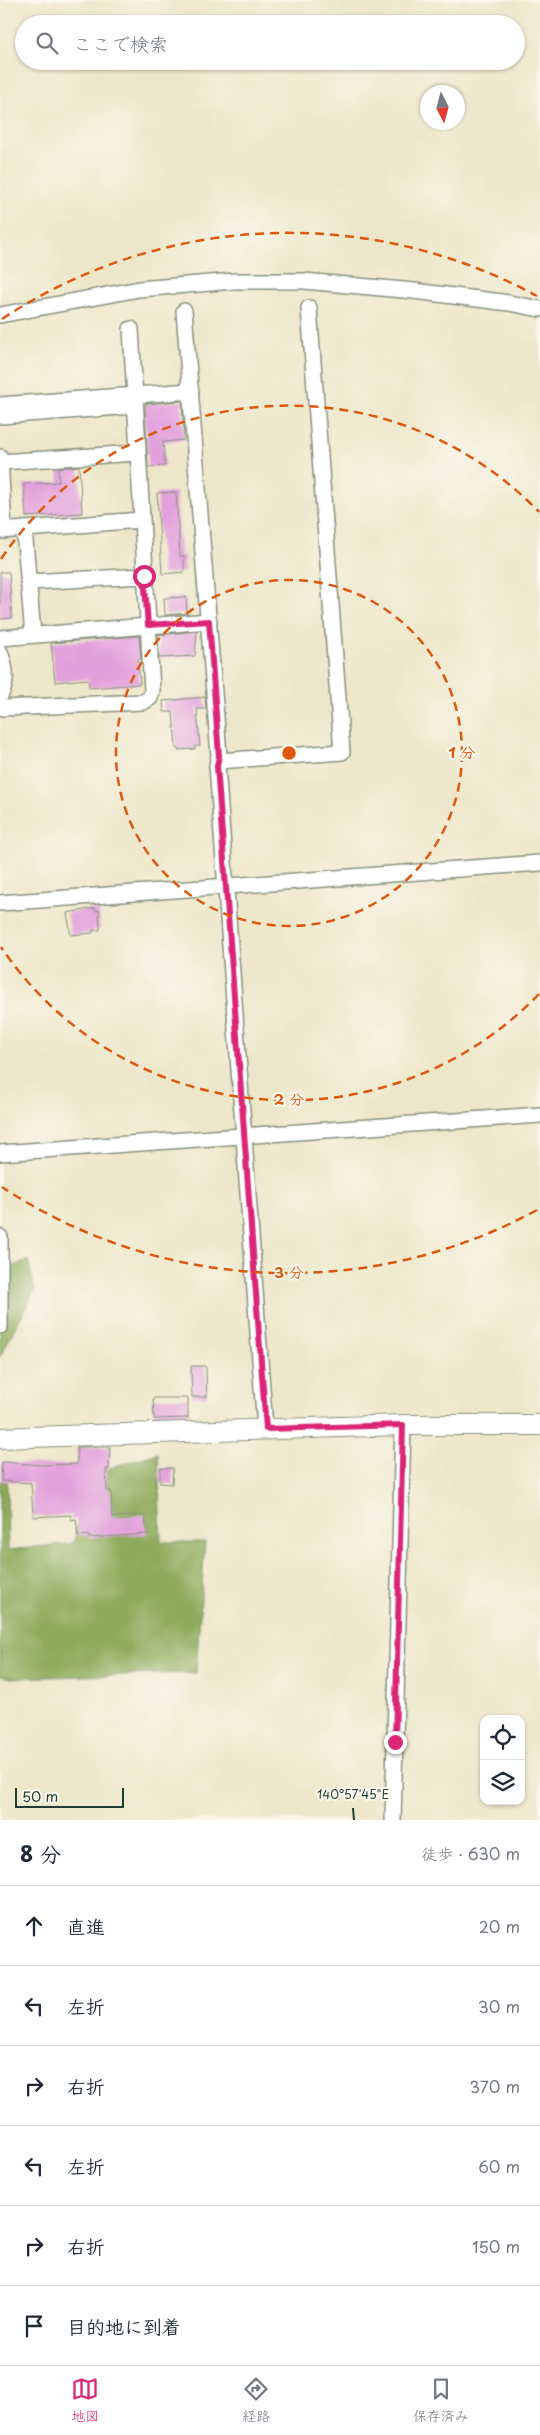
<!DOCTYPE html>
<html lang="ja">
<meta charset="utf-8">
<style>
:root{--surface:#fff;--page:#f6f6f7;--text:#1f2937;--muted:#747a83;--line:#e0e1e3;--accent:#db2777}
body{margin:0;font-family:"Playpen Sans","Klee One",sans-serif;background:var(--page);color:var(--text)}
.controls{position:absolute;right:15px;bottom:15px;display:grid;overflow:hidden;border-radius:10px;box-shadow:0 1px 4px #0004}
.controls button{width:45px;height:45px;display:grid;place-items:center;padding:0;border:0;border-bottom:1px solid var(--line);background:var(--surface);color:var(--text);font:25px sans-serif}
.compass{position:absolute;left:420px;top:85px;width:45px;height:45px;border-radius:50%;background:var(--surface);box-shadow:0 1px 4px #0004;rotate:174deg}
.scale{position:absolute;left:15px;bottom:12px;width:109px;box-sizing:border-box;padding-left:5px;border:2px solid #1f3d34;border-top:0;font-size:14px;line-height:18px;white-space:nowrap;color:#1f3d34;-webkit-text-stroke:4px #fbf7ec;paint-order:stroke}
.stop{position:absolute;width:15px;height:15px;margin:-11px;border:4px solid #db2777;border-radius:50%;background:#fff}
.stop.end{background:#db2777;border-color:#fff;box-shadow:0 1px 5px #0008}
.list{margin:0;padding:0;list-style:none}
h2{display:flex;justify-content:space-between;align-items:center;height:65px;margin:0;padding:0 20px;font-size:21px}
h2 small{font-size:16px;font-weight:400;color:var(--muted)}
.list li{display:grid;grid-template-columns:32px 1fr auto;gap:15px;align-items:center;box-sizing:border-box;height:80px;padding:0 20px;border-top:1px solid var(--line)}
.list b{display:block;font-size:19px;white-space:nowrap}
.list em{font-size:16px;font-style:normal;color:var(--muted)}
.icon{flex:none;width:28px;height:28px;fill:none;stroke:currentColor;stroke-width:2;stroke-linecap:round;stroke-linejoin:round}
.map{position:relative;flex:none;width:540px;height:1820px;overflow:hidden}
.search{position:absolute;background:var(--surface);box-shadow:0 1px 4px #0004;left:15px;right:15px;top:15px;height:55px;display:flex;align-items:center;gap:12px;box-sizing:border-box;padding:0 18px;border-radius:28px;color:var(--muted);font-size:19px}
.sheet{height:545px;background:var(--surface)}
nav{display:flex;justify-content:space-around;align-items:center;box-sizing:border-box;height:70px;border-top:1px solid var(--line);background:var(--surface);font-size:14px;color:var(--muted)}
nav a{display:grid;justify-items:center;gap:2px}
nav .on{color:var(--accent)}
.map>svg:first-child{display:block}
</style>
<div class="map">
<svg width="540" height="1820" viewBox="0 0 540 1820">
<rect width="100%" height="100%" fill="#fbf7ec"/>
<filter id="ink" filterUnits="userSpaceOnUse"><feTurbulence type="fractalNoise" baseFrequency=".02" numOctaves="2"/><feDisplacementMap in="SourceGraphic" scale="10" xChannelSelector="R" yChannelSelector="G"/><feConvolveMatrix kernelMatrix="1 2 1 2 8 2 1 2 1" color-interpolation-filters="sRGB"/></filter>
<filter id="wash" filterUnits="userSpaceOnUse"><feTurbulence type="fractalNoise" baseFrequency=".0096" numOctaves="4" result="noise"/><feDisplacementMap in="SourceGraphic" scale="20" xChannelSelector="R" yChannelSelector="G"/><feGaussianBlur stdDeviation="1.12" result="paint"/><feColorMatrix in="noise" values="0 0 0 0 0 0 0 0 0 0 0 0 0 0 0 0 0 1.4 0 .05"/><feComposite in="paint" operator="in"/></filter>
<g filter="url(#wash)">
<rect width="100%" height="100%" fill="#ede6c9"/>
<g fill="#8eaa5c" stroke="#567448">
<polygon points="28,1260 35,1290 0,1357 0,1272"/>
<polygon points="158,1453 161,1542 205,1542 196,1673 11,1678 0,1676 0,1481 7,1480 8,1550 74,1543 84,1476"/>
</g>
<g id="blocks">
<g fill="#e2a0dc">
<polygon points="182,401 184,440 163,442 165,466 148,467 145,404"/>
<polygon points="79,466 82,513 26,517 24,484 59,482 58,468"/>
<polygon points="176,492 180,556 184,556 184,572 162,574 157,493"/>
<polygon points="0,572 9,572 12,618 0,619"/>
<polygon points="186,597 187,613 165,615 164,598"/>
<polygon points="197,631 195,656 159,658 158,635"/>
<polygon points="139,636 141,659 138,660 140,684 89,688 88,679 55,682 51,643"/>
<polygon points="205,697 206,709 197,709 200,746 195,746 195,749 178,750 178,748 176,748 173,712 164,712 163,701"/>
<polygon points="95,908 95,911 99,910 100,930 93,930 93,933 71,935 67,913"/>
<polygon points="191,1366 205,1366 206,1368 207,1397 192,1397"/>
<polygon points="153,1398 188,1398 188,1418 154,1419"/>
<polygon points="77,1447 110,1447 109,1469 106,1469 107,1491 111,1491 112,1517 145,1515 147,1534 89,1538 89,1535 78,1536 76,1519 71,1520 71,1515 33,1517 31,1483 1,1481 2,1462 43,1465 77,1464"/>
<polygon points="160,1468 173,1468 172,1484 160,1483"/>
</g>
</g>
</g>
<g filter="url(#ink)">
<use href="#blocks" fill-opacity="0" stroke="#86927e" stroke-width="1"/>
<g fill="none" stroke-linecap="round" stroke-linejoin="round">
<defs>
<g id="minor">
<polyline points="184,311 219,756 217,765 265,1429"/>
<polyline points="0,315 139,289 234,281 304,281 414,291 509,303 540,309"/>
<polyline points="0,405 191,391"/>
<polyline points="0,416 134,406"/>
<polyline points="0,457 4,531"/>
<polyline points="0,462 137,453"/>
<polyline points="24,529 33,635"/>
<polyline points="0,531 141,520"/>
<polyline points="28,582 145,576"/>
<polyline points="0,638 209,621"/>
<path d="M0,652C6,667 8,682 0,696"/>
<polyline points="0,706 3,708 143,702 150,698 152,691 131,329"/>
<polyline points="218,761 342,752 309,308"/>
<polyline points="0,903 540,863"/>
<polyline points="0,1153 540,1115"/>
<polyline points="0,1237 0,1326"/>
<polyline points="393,1820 403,1425"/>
</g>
<polyline id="tertiary" points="0,1438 403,1425 540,1425"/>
</defs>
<use href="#minor" stroke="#86927e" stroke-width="18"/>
<use href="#tertiary" stroke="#86927e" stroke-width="22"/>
<use href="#minor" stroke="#fff" stroke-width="15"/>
<use href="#tertiary" stroke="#fff" stroke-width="20"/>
</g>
</g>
<g fill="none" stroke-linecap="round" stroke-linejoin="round" filter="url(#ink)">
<polyline stroke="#db2777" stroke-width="6" points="144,576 148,625 209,621 219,756 217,766 266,1429 403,1425 395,1742"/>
</g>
<path fill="none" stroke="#1f3d34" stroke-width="2" d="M353,1808L354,1820"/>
<g fill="none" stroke="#de580e" stroke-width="2.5" stroke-dasharray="9 6">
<circle cx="289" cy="753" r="173"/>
<path d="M539 994A347 347 0 0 1 1 947M1 559A347 347 0 0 1 539 512"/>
<path d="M537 1210A520 520 0 0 1 2 1187M2 319A520 520 0 0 1 537 296"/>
</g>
<g font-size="12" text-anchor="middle" fill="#1f3d34" stroke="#fbf7ec" stroke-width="4" stroke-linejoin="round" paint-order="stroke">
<text x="353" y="1799">140°57'45"E</text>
</g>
<circle cx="289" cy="753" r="8" fill="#de580e" stroke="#fbf7ec" stroke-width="2.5"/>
<g font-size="15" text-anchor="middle" font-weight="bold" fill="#de580e" stroke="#fbf7ec" stroke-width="4" stroke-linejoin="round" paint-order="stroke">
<text x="462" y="758">1 分</text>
<text x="289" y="1105">2 分</text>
<text x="289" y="1278">3 分</text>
</g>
</svg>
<div class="controls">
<button><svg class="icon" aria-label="locate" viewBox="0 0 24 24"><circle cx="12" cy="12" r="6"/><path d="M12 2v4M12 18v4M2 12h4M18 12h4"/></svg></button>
<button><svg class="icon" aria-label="layers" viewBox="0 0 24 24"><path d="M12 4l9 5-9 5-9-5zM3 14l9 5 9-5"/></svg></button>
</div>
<svg class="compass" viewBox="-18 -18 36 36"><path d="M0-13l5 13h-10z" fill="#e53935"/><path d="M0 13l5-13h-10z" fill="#747a83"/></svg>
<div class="scale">50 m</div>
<div class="stop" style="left:144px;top:576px"></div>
<div class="stop end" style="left:395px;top:1742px"></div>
<div class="search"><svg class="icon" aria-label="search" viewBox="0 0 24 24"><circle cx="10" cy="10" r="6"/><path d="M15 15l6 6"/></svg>ここで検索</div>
</div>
<section class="sheet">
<h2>8 分<small>徒歩 · 630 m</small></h2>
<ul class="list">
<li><svg class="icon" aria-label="ahead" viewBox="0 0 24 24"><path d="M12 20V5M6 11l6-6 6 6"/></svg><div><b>直進</b></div><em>20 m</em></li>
<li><svg class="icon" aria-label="left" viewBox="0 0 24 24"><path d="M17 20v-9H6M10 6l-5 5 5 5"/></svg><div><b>左折</b></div><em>30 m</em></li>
<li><svg class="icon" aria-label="right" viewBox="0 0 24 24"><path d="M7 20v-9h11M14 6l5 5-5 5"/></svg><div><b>右折</b></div><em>370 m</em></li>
<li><svg class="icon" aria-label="left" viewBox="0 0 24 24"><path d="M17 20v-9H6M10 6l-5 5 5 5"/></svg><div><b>左折</b></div><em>60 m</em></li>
<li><svg class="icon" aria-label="right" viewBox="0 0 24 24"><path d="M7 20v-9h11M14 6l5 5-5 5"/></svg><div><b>右折</b></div><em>150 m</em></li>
<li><svg class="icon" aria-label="arrive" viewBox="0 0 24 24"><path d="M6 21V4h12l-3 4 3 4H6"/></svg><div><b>目的地に到着</b></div></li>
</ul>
</section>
<nav>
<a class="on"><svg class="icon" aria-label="map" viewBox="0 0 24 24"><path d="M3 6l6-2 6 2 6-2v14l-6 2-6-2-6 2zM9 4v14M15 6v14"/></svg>地図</a>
<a><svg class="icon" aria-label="directions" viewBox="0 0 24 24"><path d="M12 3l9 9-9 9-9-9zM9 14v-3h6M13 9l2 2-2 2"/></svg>経路</a>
<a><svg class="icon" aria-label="saved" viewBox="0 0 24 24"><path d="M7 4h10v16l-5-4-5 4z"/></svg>保存済み</a>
</nav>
